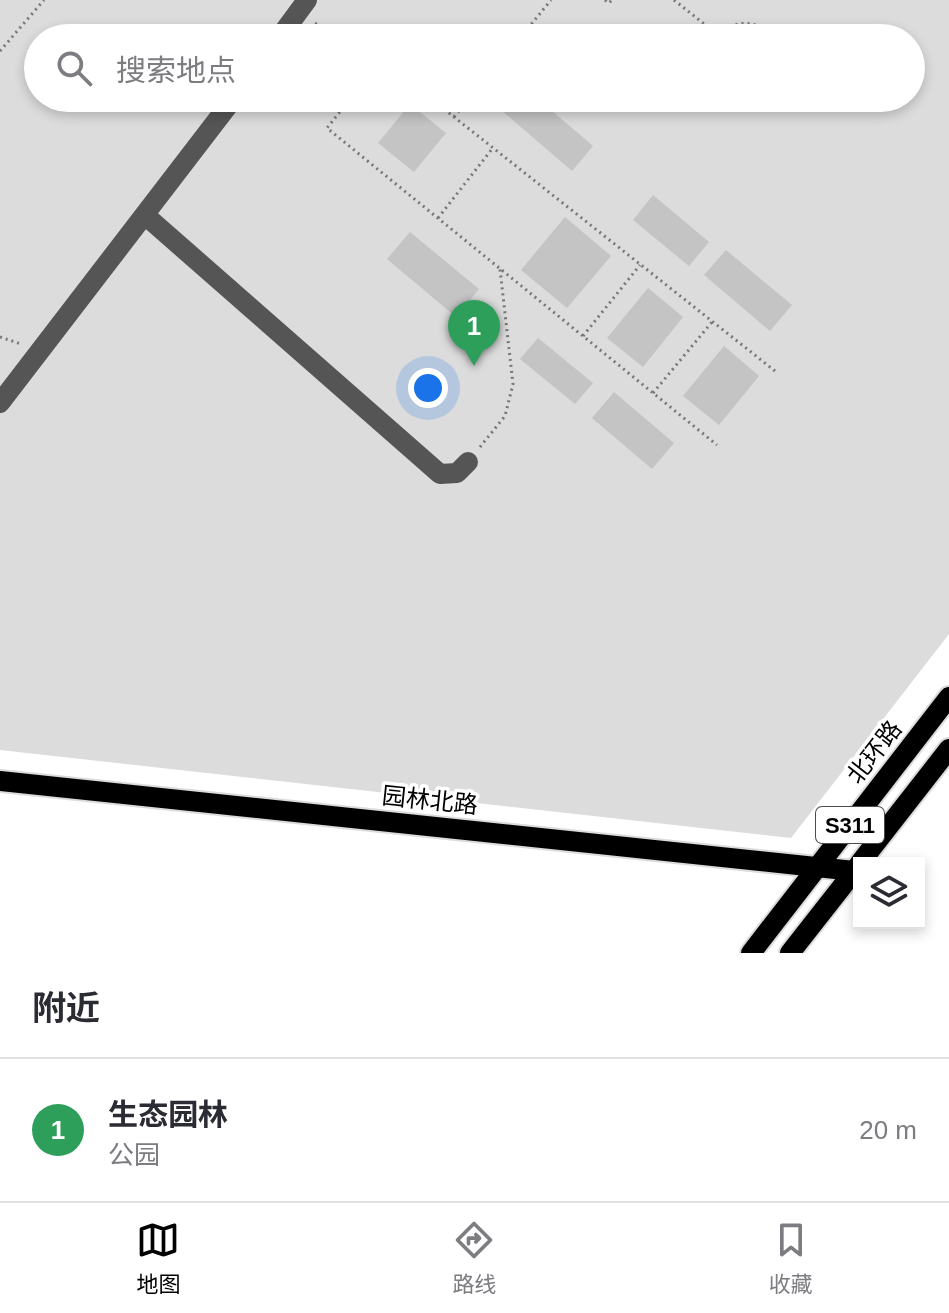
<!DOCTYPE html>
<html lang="zh">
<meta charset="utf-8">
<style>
:root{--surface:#fff;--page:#f7f7f7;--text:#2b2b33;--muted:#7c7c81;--line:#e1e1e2;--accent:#000}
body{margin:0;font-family:Arial,"Noto Sans SC",sans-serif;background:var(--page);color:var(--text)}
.controls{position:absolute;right:24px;bottom:24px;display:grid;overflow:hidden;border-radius:0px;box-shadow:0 4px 12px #0003}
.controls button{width:72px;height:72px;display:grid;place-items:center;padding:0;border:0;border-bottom:2px solid var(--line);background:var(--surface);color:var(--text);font:40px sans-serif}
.you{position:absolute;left:428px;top:388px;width:28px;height:28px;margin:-20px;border:6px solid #fff;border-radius:50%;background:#1a73e8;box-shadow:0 0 0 12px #1a73e833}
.badge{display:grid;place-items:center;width:52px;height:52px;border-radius:50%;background:var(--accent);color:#fff;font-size:26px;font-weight:700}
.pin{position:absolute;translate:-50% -66px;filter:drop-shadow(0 2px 4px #0008)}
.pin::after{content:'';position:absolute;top:42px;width:28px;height:24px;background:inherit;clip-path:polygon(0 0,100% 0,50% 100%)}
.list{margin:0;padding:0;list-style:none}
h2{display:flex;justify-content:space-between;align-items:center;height:104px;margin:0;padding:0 32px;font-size:34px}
h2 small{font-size:26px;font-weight:400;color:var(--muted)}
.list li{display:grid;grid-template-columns:52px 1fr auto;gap:24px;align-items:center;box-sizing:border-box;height:144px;padding:0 32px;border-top:2px solid var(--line)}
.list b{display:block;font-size:30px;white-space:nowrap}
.list p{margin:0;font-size:26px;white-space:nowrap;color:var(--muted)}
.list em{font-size:26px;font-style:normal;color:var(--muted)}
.icon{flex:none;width:44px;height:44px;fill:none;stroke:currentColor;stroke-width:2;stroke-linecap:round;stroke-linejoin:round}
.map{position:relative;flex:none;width:949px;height:953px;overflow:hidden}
.search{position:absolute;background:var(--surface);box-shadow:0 4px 12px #0003;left:24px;right:24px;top:24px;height:88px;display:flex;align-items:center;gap:20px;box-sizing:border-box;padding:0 28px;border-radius:44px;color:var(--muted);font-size:30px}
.sheet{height:248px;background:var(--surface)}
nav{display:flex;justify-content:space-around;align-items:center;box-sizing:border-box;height:112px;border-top:2px solid var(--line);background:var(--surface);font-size:22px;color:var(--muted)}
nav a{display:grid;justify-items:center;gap:4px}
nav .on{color:var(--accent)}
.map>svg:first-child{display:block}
</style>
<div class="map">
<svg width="949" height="953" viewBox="0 0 949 953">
<rect width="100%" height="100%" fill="#fff"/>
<path fill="#dcdcdc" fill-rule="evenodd" d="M0,0H949V634L791,838L0,750ZM38,38H911V98H38Z"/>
<g fill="#c4c4c4">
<polygon points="512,98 537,98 593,146 572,171 501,110"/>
<polygon points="410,104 446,133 414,172 378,143"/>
<polygon points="653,195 709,242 689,266 633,220"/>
<polygon points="565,217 611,256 567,308 521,270"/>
<polygon points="410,232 479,289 456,317 387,259"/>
<polygon points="726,250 792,305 770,331 704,275"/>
<polygon points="648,288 683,317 643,367 607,338"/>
<polygon points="538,338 593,383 575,404 520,359"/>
<polygon points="724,346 759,376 719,425 683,396"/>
<polygon points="614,392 674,443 652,469 592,418"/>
</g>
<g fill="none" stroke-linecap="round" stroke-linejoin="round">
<defs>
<g id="major">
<polyline points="0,781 854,871"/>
<polyline points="860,863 949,749"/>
<polyline points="751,953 949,697"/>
<polyline points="790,953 859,865"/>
</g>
</defs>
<use href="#major" stroke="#dbdbdb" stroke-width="24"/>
<g stroke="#777" stroke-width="3" stroke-dasharray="2 4" stroke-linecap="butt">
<polyline points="605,0 609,3 612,0"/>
<polyline points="674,0 718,35"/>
<polyline points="315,23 334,38"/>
<polyline points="520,38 551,0"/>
<path d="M716,38C732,19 758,18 774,38"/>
<polyline points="0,51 44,0"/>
<polyline points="340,98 347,103"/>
<polyline points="351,98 327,128 717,445"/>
<polyline points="430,98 775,371"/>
<polyline points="454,117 469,98"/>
<polyline points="438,218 492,149"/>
<polyline points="583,336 640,265"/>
<polyline points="0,337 21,344"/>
<polyline points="653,393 712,322"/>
<polyline points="480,447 505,416 513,384 500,269"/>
</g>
<g stroke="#555" stroke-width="20">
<polyline points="279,38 307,0"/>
<polyline points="146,216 440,474 457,473 468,462"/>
<polyline points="0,403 234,98"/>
</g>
<use href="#major" stroke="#000" stroke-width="20"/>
</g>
<g text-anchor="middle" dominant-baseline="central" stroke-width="7" stroke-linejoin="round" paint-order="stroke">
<rect fill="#fff" stroke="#4c4c4c" stroke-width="2" x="816" y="807" width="68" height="36" rx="6"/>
<g font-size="22" font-weight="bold" fill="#000">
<text x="850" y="825">S311</text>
</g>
<g font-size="24" fill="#000" stroke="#fff">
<text transform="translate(874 752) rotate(-52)">北环路</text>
<text transform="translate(430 800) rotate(6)">园林北路</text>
</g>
</g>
</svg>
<div class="controls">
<button><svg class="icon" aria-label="layers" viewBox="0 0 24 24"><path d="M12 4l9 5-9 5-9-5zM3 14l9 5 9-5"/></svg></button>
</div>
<div class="you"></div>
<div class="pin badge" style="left:474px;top:366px;background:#2e9e5b">1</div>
<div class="search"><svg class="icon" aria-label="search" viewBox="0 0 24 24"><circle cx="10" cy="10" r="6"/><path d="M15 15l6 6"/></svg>搜索地点</div>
</div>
<section class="sheet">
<h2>附近<small></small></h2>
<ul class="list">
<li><span class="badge" style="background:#2e9e5b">1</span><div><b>生态园林</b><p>公园</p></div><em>20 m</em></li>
</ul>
</section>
<nav>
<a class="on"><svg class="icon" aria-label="map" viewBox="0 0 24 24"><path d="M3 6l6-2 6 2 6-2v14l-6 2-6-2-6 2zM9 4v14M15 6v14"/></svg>地图</a>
<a><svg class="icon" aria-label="directions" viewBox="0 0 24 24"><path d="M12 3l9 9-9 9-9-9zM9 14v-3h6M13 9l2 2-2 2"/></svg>路线</a>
<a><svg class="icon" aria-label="saved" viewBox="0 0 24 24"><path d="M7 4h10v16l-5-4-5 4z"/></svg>收藏</a>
</nav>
